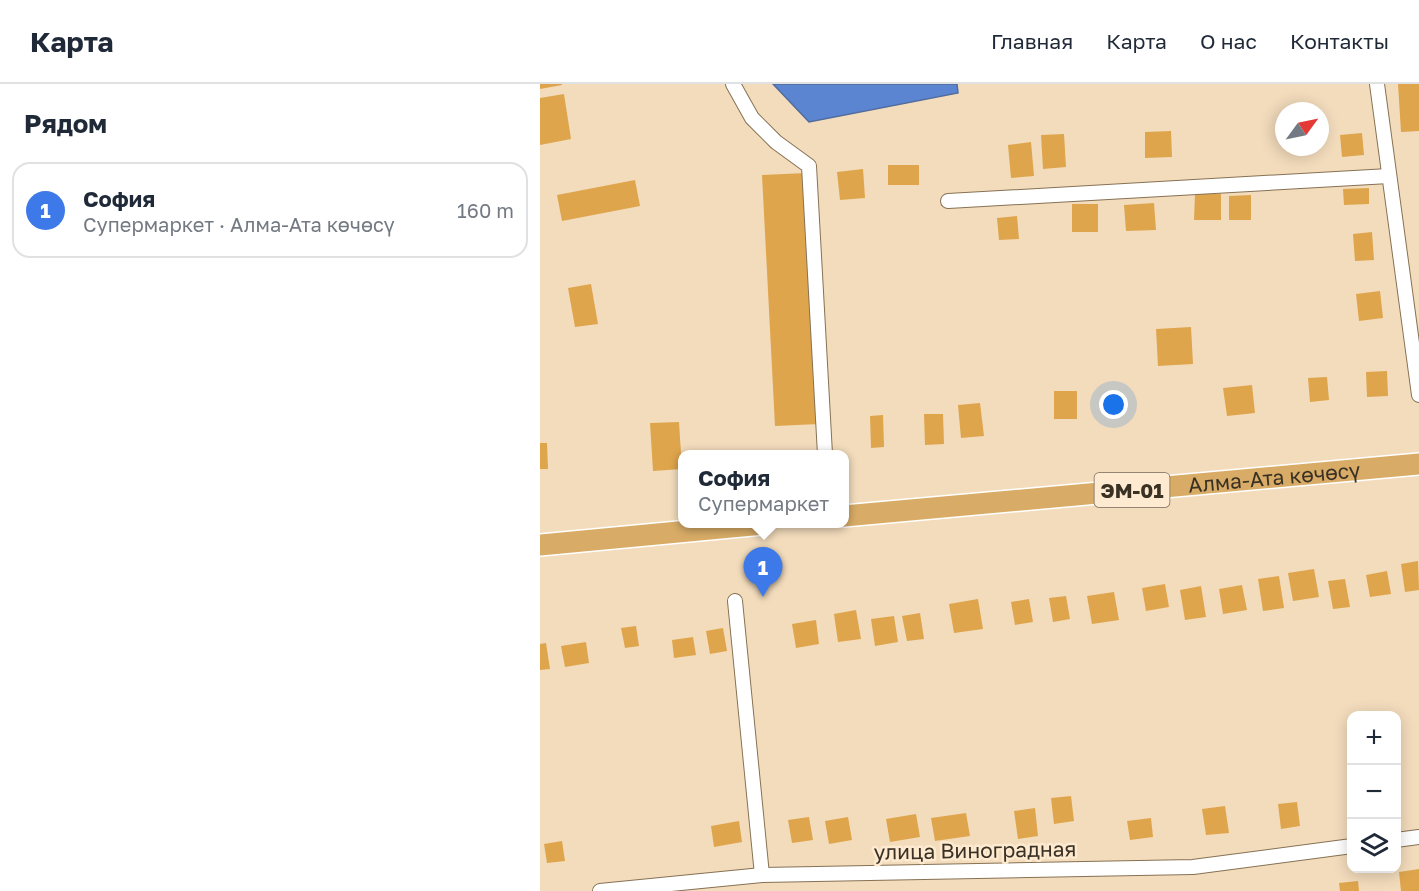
<!DOCTYPE html>
<html lang="ru">
<meta charset="utf-8">
<style>
:root{--surface:#fff;--page:#f6f6f7;--text:#1f2937;--muted:#747a83;--line:#e0e1e3;--accent:#3e79e9}
body{margin:0;font-family:"Golos Text",sans-serif;background:var(--page);color:var(--text)}
.controls{position:absolute;right:18px;bottom:18px;display:grid;overflow:hidden;border-radius:12px;box-shadow:0 3px 15px #0003}
.controls button{width:54px;height:54px;display:grid;place-items:center;padding:0;border:0;border-bottom:2px solid var(--line);background:var(--surface);color:var(--text);font:30px sans-serif}
.compass{position:absolute;left:735px;top:18px;width:54px;height:54px;border-radius:50%;background:var(--surface);box-shadow:0 3px 15px #0003;rotate:57deg}
.you{position:absolute;left:574px;top:321px;width:21px;height:21px;margin:-15px;border:4px solid #fff;border-radius:50%;background:#1a73e8;box-shadow:0 0 0 9px #1a73e833}
.badge{display:grid;place-items:center;width:39px;height:39px;border-radius:50%;background:var(--accent);color:#fff;font-size:20px;font-weight:700}
.pin{position:absolute;translate:-50% -50px;filter:drop-shadow(0 2px 3px #0008)}
.pin::after{content:'';position:absolute;top:32px;width:21px;height:18px;background:inherit;clip-path:polygon(0 0,100% 0,50% 100%)}
.popup{position:absolute;left:138px;top:366px;width:171px;height:78px;box-sizing:border-box;display:grid;place-content:center;border-radius:12px;background:var(--surface);filter:drop-shadow(0 2px 4px #0005);font-size:20px;white-space:nowrap;color:var(--muted)}
.popup b{font-size:22px;color:var(--text)}
.popup::after{content:'';position:absolute;left:50%;top:100%;margin-left:-12px;border:12px solid transparent;border-top-color:var(--surface)}
.list{margin:0;padding:0;list-style:none}
h2{display:flex;justify-content:space-between;align-items:center;height:78px;margin:0;padding:0 24px;font-size:26px}
h2 small{font-size:20px;font-weight:400;color:var(--muted)}
.list li{display:grid;grid-template-columns:39px 1fr auto;gap:18px;align-items:center;box-sizing:border-box;height:96px;margin:0 12px 12px;padding:0 12px;border:2px solid var(--line);border-radius:18px}
.list b{display:block;font-size:22px;white-space:nowrap}
.list p{margin:0;font-size:20px;white-space:nowrap;color:var(--muted)}
.list em{font-size:20px;font-style:normal;color:var(--muted)}
.icon{flex:none;width:33px;height:33px;fill:none;stroke:currentColor;stroke-width:2;stroke-linecap:round;stroke-linejoin:round}
.map{position:relative;flex:none;width:879px;height:807px;overflow:hidden}
header{display:flex;align-items:center;gap:36px;box-sizing:border-box;height:84px;padding:0 30px;background:var(--surface);border-bottom:2px solid var(--line)}
header strong{font-size:28px}
nav{display:flex;gap:33px;margin-inline-start:auto;font-size:21px}
main{display:flex}
aside{flex:1;background:var(--surface)}
.map>svg:first-child{display:block}
</style>
<header>
<strong>Карта</strong>
<nav><a>Главная</a><a>Карта</a><a>О нас</a><a>Контакты</a></nav>
</header>
<main>
<aside>
<h2>Рядом<small></small></h2>
<ul class="list">
<li><span class="badge">1</span><div><b>София</b><p>Супермаркет · Алма-Ата көчөсү</p></div><em>160 m</em></li>
</ul>
</aside>
<div class="map">
<svg width="879" height="807" viewBox="0 0 879 807">
<rect width="100%" height="100%" fill="#f3dcbc"/>
<polygon fill="#5b85d1" stroke="#516c9d" stroke-width="1.5" points="233,0 417,0 418,9 269,38"/>
<g fill="#dea54c">
<polygon points="0,0 22,0 22,1 0,5"/>
<polygon points="858,0 879,0 879,47 861,48"/>
<polygon points="24,10 31,55 0,61 0,14"/>
<polygon points="631,47 632,73 605,74 605,48"/>
<polygon points="822,49 824,71 802,73 800,51"/>
<polygon points="524,50 526,83 503,85 501,51"/>
<polygon points="491,58 494,92 471,94 468,61"/>
<rect x="348" y="81" width="31" height="20"/>
<polygon points="323,85 325,114 300,116 297,88"/>
<polygon points="266,89 279,340 235,342 222,91"/>
<polygon points="95,96 100,122 22,137 17,111"/>
<polygon points="829,104 829,120 804,121 803,105"/>
<polygon points="655,110 681,110 681,136 654,136"/>
<polygon points="711,111 711,136 689,136 689,112"/>
<polygon points="614,119 616,146 586,147 584,121"/>
<rect x="532" y="120" width="26" height="28"/>
<polygon points="477,132 479,155 459,156 457,134"/>
<polygon points="832,148 834,176 815,177 813,150"/>
<polygon points="51,200 58,240 35,243 28,204"/>
<polygon points="840,207 843,234 819,237 816,210"/>
<polygon points="651,243 653,280 618,282 616,245"/>
<polygon points="847,287 848,312 827,313 826,288"/>
<polygon points="787,293 789,316 770,318 768,294"/>
<polygon points="712,301 715,329 687,332 683,304"/>
<rect x="514" y="307" width="23" height="28"/>
<polygon points="440,319 444,352 421,354 418,321"/>
<polygon points="384,330 403,330 404,360 385,361"/>
<polygon points="343,331 344,363 331,364 330,332"/>
<polygon points="139,338 142,385 113,387 110,339"/>
<polygon points="0,359 7,359 8,385 0,385"/>
<polygon points="878,477 879,506 865,508 861,480"/>
<polygon points="774,485 779,513 753,517 748,489"/>
<polygon points="847,487 851,510 830,513 826,491"/>
<polygon points="739,492 744,524 723,527 718,495"/>
<polygon points="805,495 810,523 793,525 788,497"/>
<polygon points="625,500 629,523 606,527 602,504"/>
<polygon points="702,501 707,526 683,530 679,505"/>
<polygon points="661,502 666,533 645,536 640,506"/>
<polygon points="574,508 579,536 552,540 547,512"/>
<polygon points="526,512 530,535 513,538 509,514"/>
<polygon points="438,515 443,545 414,549 409,520"/>
<polygon points="489,515 493,538 475,541 471,518"/>
<polygon points="316,526 321,555 298,558 294,530"/>
<polygon points="380,529 384,555 367,557 362,532"/>
<polygon points="354,532 358,558 335,562 331,535"/>
<polygon points="276,536 279,560 256,564 252,540"/>
<polygon points="96,542 99,562 85,564 81,544"/>
<polygon points="183,544 187,567 170,570 166,547"/>
<polygon points="153,553 156,571 134,574 132,556"/>
<polygon points="46,558 49,579 25,583 21,562"/>
<polygon points="6,559 10,585 0,586 0,560"/>
<polygon points="531,712 534,737 514,740 511,714"/>
<polygon points="757,718 760,742 741,745 738,720"/>
<polygon points="685,722 689,749 666,751 662,725"/>
<polygon points="495,724 498,752 478,755 474,727"/>
<polygon points="426,729 430,752 395,757 391,734"/>
<polygon points="376,730 380,753 350,758 346,735"/>
<polygon points="269,733 273,756 252,759 248,736"/>
<polygon points="308,733 312,756 289,760 285,737"/>
<polygon points="611,734 613,753 590,756 587,737"/>
<polygon points="199,737 202,758 174,763 171,742"/>
<polygon points="22,757 25,777 7,779 4,760"/>
<polygon points="879,785 879,807 861,807 859,788"/>
<polygon points="818,797 819,807 800,807 799,799"/>
</g>
<g fill="none" stroke-linecap="round" stroke-linejoin="round">
<defs>
<g id="minor">
<polyline points="193,0 212,34 236,58 269,82 285,370"/>
<polyline points="837,0 879,311"/>
<polyline points="408,117 849,92"/>
<polyline points="195,517 222,791"/>
<polyline points="856,756 879,753"/>
<polyline points="60,807 222,791 653,783 812,762"/>
</g>
<g id="trunk">
<path id="s1" d="M304,432L879,380"/>
<polyline points="0,461 223,440"/>
</g>
</defs>
<use href="#minor" stroke="#867154" stroke-width="16"/>
<use href="#trunk" stroke="#fff" stroke-width="24"/>
<use href="#minor" stroke="#fff" stroke-width="14"/>
<use href="#trunk" stroke="#d8ac66" stroke-width="21"/>
</g>
<g text-anchor="middle" dominant-baseline="central" stroke-width="5" stroke-linejoin="round" paint-order="stroke">
<rect fill="#fdead0" stroke="#746858" stroke-width="1.5" x="554.5" y="389" width="75" height="34" rx="4.5"/>
<g font-size="20" font-weight="bold" fill="#3a3125">
<text x="592" y="406">ЭМ-01</text>
</g>
<g font-size="21" fill="#3a3125" stroke="#fdead0">
<text stroke="none"><textPath href="#s1" startOffset="432">Алма-Ата көчөсү</textPath></text>
<text transform="translate(435 766) rotate(-1)">улица Виноградная</text>
</g>
</g>
</svg>
<div class="controls">
<button>+</button>
<button>−</button>
<button><svg class="icon" aria-label="layers" viewBox="0 0 24 24"><path d="M12 4l9 5-9 5-9-5zM3 14l9 5 9-5"/></svg></button>
</div>
<svg class="compass" viewBox="-18 -18 36 36"><path d="M0-13l5 13h-10z" fill="#e53935"/><path d="M0 13l5-13h-10z" fill="#747a83"/></svg>
<div class="you"></div>
<div class="pin badge" style="left:223px;top:513px">1</div>
<div class="popup"><b>София</b>Супермаркет</div>
</div>
</main>
